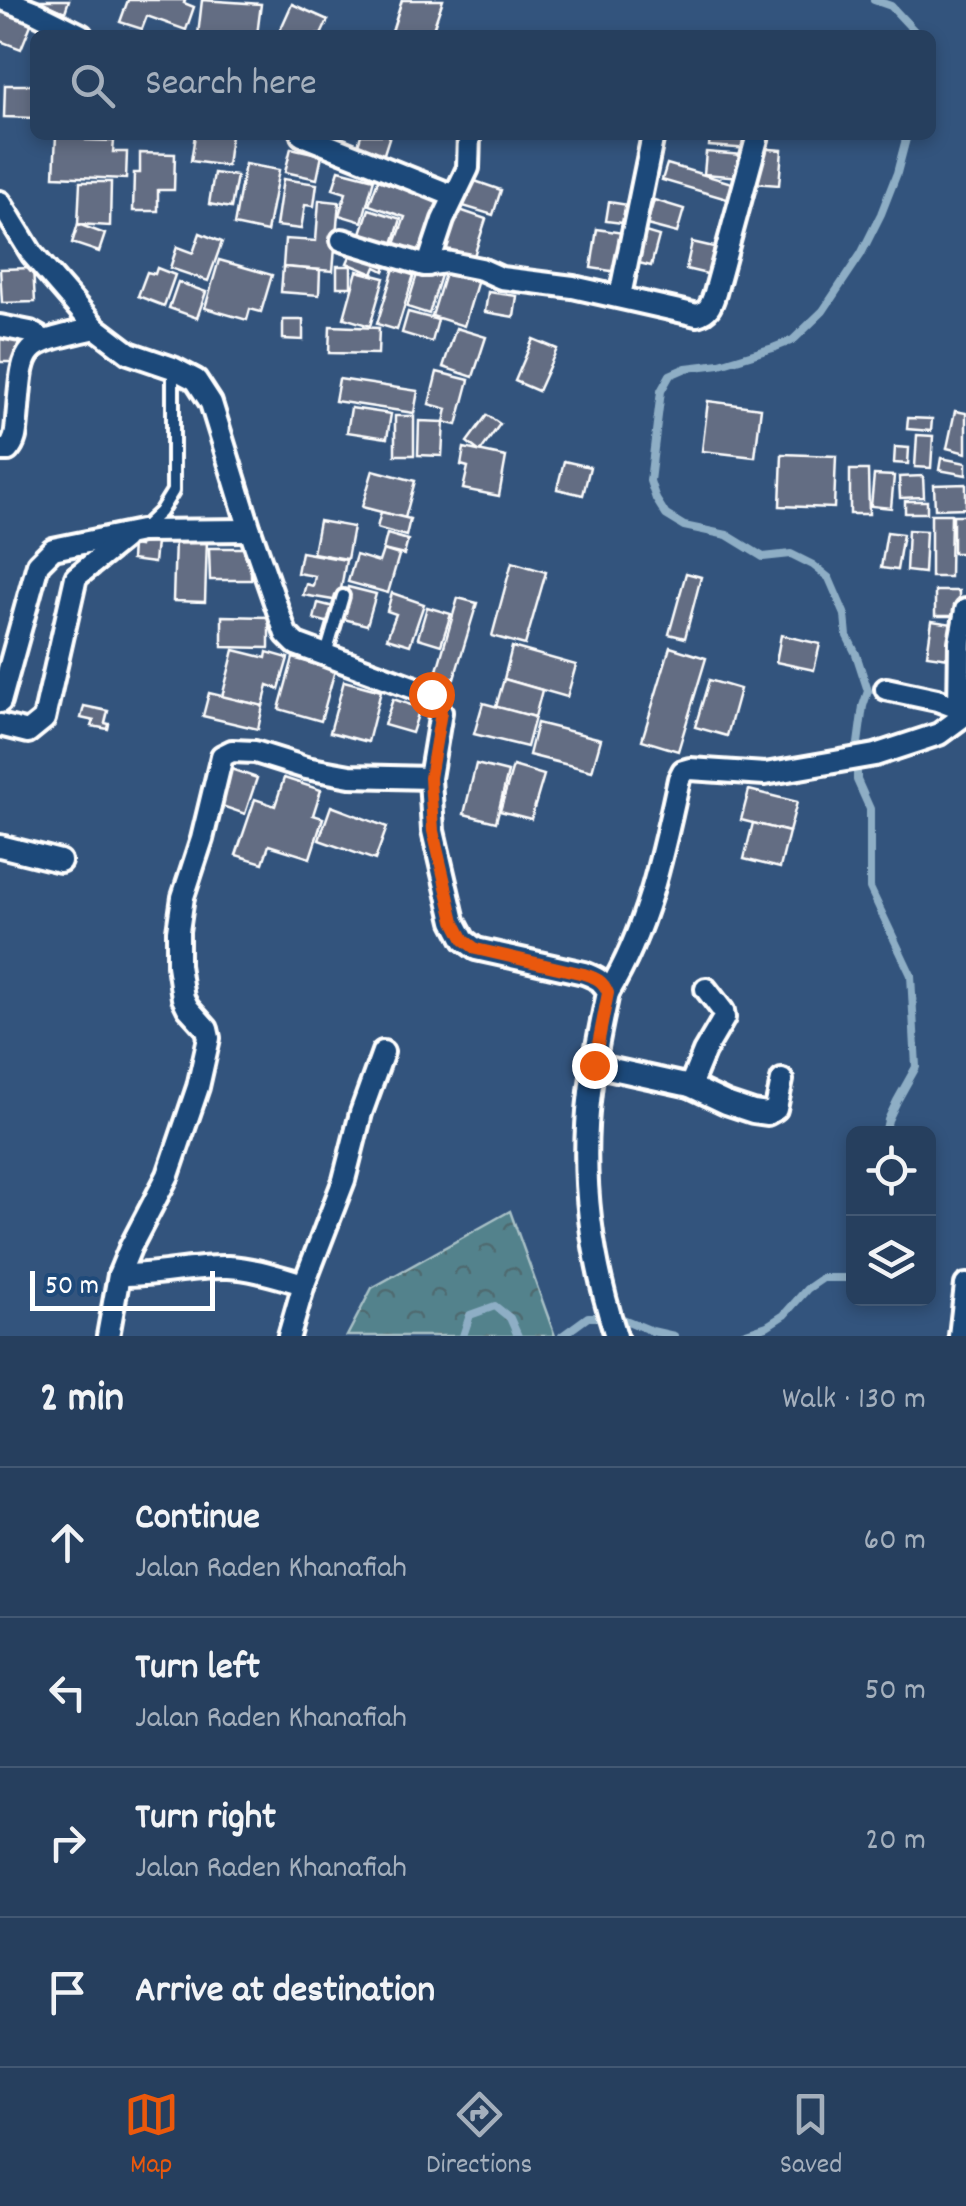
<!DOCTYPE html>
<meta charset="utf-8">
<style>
:root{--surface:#263f5e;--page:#2e4664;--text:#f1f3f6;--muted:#a4afbc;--line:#425873;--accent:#ea580c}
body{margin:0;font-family:Dekko,sans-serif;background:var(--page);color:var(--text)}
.controls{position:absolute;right:30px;bottom:30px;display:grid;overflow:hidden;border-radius:15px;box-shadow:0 5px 15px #0003}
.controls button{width:90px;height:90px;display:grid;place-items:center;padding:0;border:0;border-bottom:2px solid var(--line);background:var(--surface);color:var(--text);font:50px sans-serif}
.scale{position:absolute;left:30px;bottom:25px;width:185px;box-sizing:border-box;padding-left:10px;border:5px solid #fff;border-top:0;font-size:28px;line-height:35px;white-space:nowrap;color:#fff;-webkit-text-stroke:8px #1f4a7a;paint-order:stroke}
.stop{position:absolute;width:30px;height:30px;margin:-22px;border:8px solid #ea580c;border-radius:50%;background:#fff}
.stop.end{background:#ea580c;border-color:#fff;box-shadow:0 2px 10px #0008}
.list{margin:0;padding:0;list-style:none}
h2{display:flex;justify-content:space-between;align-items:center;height:130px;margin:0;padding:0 40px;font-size:42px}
h2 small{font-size:32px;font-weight:400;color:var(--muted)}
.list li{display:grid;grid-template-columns:65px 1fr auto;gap:30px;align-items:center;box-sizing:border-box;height:150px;padding:0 40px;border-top:2px solid var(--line)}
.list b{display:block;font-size:38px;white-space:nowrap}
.list p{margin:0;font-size:32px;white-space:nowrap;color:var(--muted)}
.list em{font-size:32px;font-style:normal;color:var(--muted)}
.icon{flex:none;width:55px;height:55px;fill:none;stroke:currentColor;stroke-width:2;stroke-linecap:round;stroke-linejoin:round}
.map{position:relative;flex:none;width:966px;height:1336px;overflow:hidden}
.search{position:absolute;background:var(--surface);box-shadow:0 5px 15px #0003;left:30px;right:30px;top:30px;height:110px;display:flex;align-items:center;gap:25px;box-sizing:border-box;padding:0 35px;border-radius:15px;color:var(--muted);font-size:38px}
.sheet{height:730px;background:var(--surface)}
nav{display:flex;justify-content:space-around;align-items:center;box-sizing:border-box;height:140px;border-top:2px solid var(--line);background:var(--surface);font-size:28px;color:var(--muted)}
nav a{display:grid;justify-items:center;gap:5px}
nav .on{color:var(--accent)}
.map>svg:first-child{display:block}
</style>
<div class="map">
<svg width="966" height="1336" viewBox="0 0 966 1336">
<defs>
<pattern id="forest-crowns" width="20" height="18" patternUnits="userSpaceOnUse" patternTransform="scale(2.5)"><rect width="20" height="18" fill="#52828c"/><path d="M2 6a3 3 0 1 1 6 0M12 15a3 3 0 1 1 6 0" fill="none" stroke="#4f6a6f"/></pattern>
</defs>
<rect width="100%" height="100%" fill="#33547d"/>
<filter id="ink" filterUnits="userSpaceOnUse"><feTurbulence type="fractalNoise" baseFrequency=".01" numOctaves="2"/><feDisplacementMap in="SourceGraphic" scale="20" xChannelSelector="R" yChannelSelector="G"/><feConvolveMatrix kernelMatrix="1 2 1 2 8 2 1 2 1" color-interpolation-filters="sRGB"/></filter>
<g filter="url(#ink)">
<polygon fill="url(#forest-crowns)" stroke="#a8c0c6" stroke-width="2.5" points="510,1211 555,1336 347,1336 372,1288"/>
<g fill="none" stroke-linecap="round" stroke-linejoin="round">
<g stroke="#8eaec5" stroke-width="8">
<polyline points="874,0 891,6 918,35"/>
<polyline points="885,1134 888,1120 897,1101 916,1067 911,975 870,888 870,809 857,780 857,751 863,706 868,691 856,654 847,636 845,615 829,578 813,565 791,554 763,557 727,535 684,526 666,515 656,499 650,481 661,391 670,375 686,368 720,364 773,348 793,340 823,311 861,254 881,214 897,173 907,135"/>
<polyline points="463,1336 470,1315 495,1306 510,1318 518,1336"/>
<polyline points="562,1336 588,1317 618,1317 652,1331 674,1336"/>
<polyline points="737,1336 767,1326 784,1315 807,1289 823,1278 854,1278"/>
</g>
</g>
<g fill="#636d83" stroke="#fff" stroke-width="2.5">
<polygon points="35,0 69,0 65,12"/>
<polygon points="128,0 185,0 184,3 194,7 186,30 147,16 142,29 120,22"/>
<polygon points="202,0 261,4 257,35 198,35"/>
<polygon points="402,0 443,0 431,35 391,35"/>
<polygon points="0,3 34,17 21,49 0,41"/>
<polygon points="292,4 328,20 321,35 278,35"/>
<polygon points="5,85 35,85 35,118 4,117"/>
<polygon points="56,135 86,135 86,140 114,141 113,152 127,152 126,179 54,176"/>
<polygon points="195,135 231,135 227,166 191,161"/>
<polygon points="361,135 390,135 381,163 355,155"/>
<polygon points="710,135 751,135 750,149 709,146"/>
<polygon points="291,148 322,155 317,179 285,172"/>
<polygon points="756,148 782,150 779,185 753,183"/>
<polygon points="706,152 742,155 741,177 704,174"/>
<polygon points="140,153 175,154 174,190 158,190 158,211 133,211 134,173 140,173"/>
<polygon points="245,164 279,170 267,232 234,225"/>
<polygon points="667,164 742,186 737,202 662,180"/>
<polygon points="339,170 374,179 362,222 339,215 346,193 333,189"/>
<polygon points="214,173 237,176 231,208 209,204"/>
<polygon points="283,179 317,184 314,206 305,205 301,229 276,226"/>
<polygon points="378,180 445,203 425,263 392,252 405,217 369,205"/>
<polygon points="472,180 501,190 493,215 463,206"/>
<polygon points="80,182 111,182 110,226 78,224"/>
<polygon points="319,200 339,202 333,271 283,267 285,239 316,241"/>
<polygon points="654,200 684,209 677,233 647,225"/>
<polygon points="609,202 634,206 631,224 606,221"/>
<polygon points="451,207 486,219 471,265 435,253"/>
<polygon points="369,209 401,219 390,253 358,242"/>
<polygon points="78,224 105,234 99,252 72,243"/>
<polygon points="597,229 623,233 618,272 591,268"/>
<polygon points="635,229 659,236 651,266 627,260"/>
<polygon points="200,233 222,242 208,281 170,268 177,247 193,253"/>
<polygon points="692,242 718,248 711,275 686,269"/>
<polygon points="355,245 391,256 384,271 376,267 373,274 347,263"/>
<polygon points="219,260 272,275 261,312 250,309 247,320 205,308"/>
<polygon points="396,262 416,268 397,330 377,324"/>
<polygon points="448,264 480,273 464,326 432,316"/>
<rect x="337" y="266" width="14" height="21"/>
<polygon points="283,267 320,270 319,295 281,292"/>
<polygon points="33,268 35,302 2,303 0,269"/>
<polygon points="157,268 175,275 164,306 138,296 147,272 155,274"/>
<polygon points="419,268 441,275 429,314 407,307"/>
<polygon points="357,271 384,278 370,326 344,318"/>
<polygon points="178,282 206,292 197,318 169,308"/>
<polygon points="488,292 517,296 514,317 485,312"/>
<polygon points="408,312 438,320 432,342 402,333"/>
<polygon points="283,320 303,320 303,340 283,339"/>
<polygon points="330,326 379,328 378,354 329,353"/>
<polygon points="456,328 486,337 473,377 443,367"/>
<rect x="0" y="339" width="18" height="23"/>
<polygon points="533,339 557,349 538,391 515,381"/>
<polygon points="437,372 469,380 457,425 444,422 447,409 429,404"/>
<polygon points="339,379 418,391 414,413 335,401"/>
<polygon points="708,401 761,408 755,457 702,451"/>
<polygon points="351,408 391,414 387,438 347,432"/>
<polygon points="955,411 966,413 966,453 947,448"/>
<polygon points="487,415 500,424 480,452 467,442"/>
<rect x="395" y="416" width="19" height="39"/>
<polygon points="908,418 932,419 931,431 907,429"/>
<polygon points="419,421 444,422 442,456 418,455"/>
<polygon points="917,435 933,436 931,468 915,467"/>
<polygon points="895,447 909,448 908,464 894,463"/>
<polygon points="464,448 506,457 499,496 463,489 468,467 461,465"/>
<polygon points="782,454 836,456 834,508 780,506"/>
<polygon points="941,458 966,463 966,475 939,470"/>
<polygon points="564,461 590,467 583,495 557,489"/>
<polygon points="373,470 415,481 405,518 362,507"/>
<polygon points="850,470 868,470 869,514 850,514"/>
<polygon points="874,475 894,476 891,508 871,506"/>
<polygon points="923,476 924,497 900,498 899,477"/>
<polygon points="966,484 966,508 935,509 934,485"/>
<rect x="905" y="501" width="22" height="12"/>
<polygon points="381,512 410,519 406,536 377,528"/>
<polygon points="931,514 951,514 950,577 931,577"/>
<rect x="953" y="515" width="13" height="38"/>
<polygon points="319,521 353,527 347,559 313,553"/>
<polygon points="908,530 926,531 924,573 906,571"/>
<polygon points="887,532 903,534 897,570 881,568"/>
<polygon points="387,534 408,540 404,555 383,550"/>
<polygon points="140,539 156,542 154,563 131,560 132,545 139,546"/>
<polygon points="175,539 207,539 205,602 173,601"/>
<polygon points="209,548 251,548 251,580 210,580"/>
<polygon points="383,550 399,555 388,593 348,582 356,555 379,562"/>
<polygon points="301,552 346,560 339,601 303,595 306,584 313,586 315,576 297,573"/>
<polygon points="512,562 546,572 525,645 492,636"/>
<polygon points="686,573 701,577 685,638 669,634"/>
<polygon points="348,587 376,594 367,625 340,618"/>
<rect x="935" y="591" width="24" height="25"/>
<polygon points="392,593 424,604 410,645 387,638 396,614 387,611"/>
<polygon points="458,598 477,603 454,679 436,674"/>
<polygon points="318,603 334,607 330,623 314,619"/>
<polygon points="427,607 451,614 441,645 418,638"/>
<polygon points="222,616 269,617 269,648 222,647"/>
<polygon points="932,621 953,624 949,658 927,655"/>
<polygon points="781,635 820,644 814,670 776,662"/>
<polygon points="512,647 576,665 567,697 504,679"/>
<polygon points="670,647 706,658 678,751 642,740"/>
<polygon points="234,650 266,658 267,652 288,658 279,689 268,685 263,706 222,697"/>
<polygon points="293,658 335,670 321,721 279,709"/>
<polygon points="504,679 542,690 535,717 496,707"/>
<polygon points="709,680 740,689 727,736 695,727"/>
<polygon points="344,681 381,691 368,742 330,732"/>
<polygon points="209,693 263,706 258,729 203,716"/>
<polygon points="393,699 420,708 412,733 384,725"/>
<polygon points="483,703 535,717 527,747 474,734"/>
<polygon points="84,706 108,711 105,723 109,724 108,729 92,726 94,721 81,718"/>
<polygon points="537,723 601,739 592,771 529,755"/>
<polygon points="476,764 508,772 496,822 464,814"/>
<polygon points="513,766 544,775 531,819 500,811"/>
<polygon points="228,768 257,778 245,814 216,804"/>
<polygon points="284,778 321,790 313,815 323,818 310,858 269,845 263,863 236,855 255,799 275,806"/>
<polygon points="749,790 797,802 789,832 741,820"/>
<polygon points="331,806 387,827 375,860 319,840"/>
<polygon points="753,823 789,832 780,868 744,859"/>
</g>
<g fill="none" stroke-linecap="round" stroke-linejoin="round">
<defs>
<g id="service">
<polyline points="141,530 160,512 173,491 173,369"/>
<polyline points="326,654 343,596"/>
</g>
<g id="minor">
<polyline points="5,0 33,11 81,35"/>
<polyline points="302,135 454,196"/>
<path d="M0,202L32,254L96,328L129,353L173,368L196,380L211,403L250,530L286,634L296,644L431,694L441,712L430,778L433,831L454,921L464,940L476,949L584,973C596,978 603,980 608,993C601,1025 594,1058 590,1092C580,1174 591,1258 616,1336"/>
<path d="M342,240L424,265L446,262L481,269L501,278L573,287L697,315C709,312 711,305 715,293L758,135"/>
<polyline points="428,265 443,220 468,168 469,135"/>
<polyline points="620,296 653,135"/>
<polyline points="0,326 30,332 44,340"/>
<path d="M0,450H8C16,441 16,432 17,420C24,342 18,346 96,328"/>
<polyline points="886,689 937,700 966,711"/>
<polyline points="0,702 38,564 53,549 141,531 250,530"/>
<polyline points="0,725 28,732 44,719 76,577 123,539"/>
<polyline points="0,846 60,861"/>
<path d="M608,993C648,927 663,853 679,779L683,771L690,769L765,774L875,755L939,734L962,717L959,709L960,642L966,610"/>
<polyline points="594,1065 690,1086 726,1103 753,1112 767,1114 776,1109 782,1080"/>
<polyline points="690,1086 704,1052 724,1018 723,1011 706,989"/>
<path d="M119,1275C155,1276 191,1266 228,1267C253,1268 279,1277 304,1284L344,1180L361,1113L383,1052"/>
<polyline points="108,1336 119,1275 130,1248 168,1175 198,1087 209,1038 207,1029 188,1008 183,998 178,965 178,931 183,897 202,839 222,756 232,751 255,752 306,768 350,776 430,778"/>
<polyline points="289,1336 304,1284"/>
<polyline points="960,1336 966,1285"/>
</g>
</defs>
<use href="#service" stroke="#fff" stroke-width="18"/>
<use href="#minor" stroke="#fff" stroke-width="28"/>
<use href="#service" stroke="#1f4a7a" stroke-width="10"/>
<use href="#minor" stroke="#1f4a7a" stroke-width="20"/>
</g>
</g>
<g fill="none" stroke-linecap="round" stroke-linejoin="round" filter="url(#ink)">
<path stroke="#ea580c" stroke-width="12" d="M431,694L441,712L430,778L433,831L454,921L464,940L476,949L584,974C596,978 603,980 608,993L594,1065"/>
</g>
</svg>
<div class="controls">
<button><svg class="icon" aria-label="locate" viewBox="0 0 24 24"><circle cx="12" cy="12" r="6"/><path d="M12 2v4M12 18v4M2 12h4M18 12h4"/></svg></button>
<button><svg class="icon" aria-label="layers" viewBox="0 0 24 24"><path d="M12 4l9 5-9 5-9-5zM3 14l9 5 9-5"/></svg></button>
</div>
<div class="scale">50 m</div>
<div class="stop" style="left:431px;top:694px"></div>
<div class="stop end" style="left:594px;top:1065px"></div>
<div class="search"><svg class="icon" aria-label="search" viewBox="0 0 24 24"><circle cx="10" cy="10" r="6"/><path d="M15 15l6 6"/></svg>Search here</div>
</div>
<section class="sheet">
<h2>2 min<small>Walk · 130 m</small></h2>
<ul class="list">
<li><svg class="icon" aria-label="ahead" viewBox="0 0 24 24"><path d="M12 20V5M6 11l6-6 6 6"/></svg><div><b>Continue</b><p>Jalan Raden Khanafiah</p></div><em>60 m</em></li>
<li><svg class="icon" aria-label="left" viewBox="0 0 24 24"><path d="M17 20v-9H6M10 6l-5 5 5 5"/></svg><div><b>Turn left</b><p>Jalan Raden Khanafiah</p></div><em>50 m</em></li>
<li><svg class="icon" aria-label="right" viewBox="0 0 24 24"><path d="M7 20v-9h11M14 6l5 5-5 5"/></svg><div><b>Turn right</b><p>Jalan Raden Khanafiah</p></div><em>20 m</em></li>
<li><svg class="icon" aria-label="arrive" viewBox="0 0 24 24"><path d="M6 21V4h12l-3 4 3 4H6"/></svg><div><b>Arrive at destination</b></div></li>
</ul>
</section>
<nav>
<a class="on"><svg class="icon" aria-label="map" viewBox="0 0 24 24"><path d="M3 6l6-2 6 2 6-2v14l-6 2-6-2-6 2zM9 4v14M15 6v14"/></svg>Map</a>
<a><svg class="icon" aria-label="directions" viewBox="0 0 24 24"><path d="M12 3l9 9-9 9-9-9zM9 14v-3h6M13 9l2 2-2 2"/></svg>Directions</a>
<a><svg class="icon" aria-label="saved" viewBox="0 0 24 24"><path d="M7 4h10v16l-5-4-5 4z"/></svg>Saved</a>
</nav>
